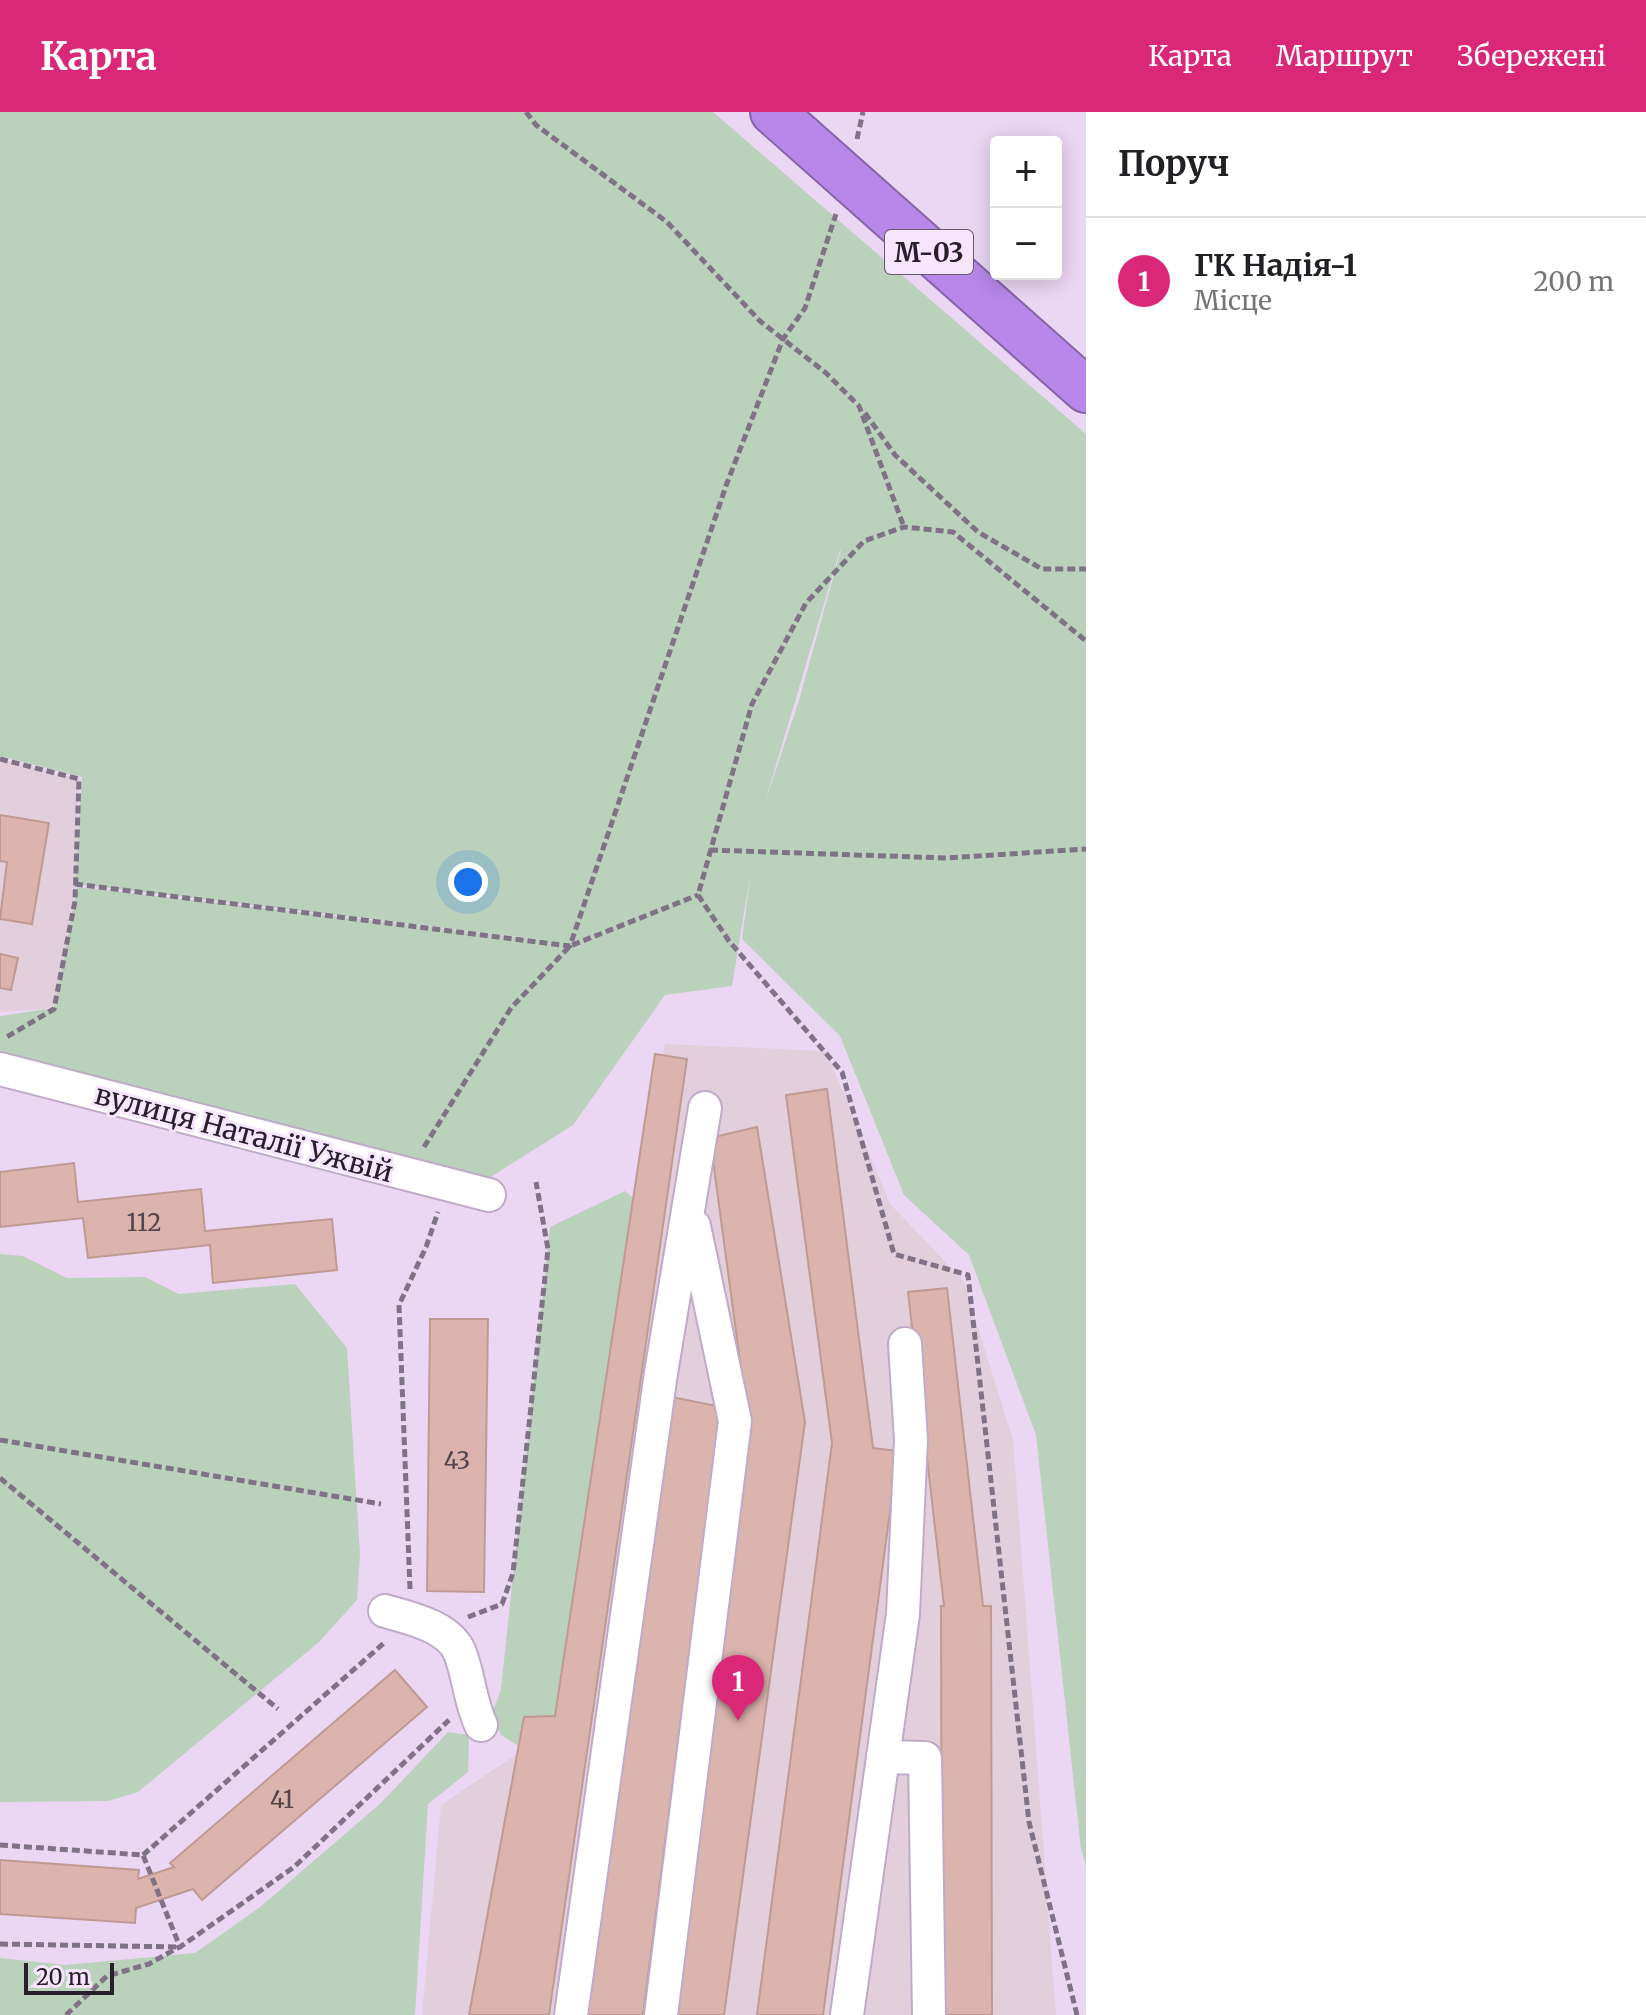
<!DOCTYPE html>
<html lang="uk">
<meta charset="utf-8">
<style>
:root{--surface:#fff;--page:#f2f2f2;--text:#202124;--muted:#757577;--line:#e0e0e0;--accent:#db2777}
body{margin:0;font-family:Merriweather,serif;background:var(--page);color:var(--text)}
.controls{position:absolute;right:24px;top:24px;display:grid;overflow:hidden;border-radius:8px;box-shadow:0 4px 20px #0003}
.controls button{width:72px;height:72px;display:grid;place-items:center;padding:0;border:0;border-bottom:2px solid var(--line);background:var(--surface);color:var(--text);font:40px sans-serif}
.scale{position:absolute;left:24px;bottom:20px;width:90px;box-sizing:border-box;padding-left:8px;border:4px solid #27202b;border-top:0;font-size:22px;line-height:28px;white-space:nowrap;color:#27202b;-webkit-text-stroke:6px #f6e5fd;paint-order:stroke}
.you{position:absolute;left:468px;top:770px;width:28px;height:28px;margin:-20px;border:6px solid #fff;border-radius:50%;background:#1a73e8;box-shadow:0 0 0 12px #1a73e833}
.badge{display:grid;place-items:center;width:52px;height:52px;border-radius:50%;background:var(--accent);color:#fff;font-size:26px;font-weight:700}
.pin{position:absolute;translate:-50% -66px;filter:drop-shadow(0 2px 4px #0008)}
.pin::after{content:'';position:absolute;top:42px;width:28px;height:24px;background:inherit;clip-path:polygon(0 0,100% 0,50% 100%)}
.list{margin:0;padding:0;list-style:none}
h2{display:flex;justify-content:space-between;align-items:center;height:104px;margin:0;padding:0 32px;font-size:34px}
h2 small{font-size:26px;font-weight:400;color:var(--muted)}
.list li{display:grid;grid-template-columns:52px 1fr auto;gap:24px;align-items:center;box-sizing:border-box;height:128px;padding:0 32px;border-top:2px solid var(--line)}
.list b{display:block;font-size:30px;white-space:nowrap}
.list p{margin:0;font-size:26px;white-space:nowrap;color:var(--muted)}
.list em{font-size:26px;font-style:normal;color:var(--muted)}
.map{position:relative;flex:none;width:1086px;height:1903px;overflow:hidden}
header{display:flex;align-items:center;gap:48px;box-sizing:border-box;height:112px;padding:0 40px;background:var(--accent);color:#fff}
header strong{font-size:38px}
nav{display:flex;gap:44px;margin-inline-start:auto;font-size:28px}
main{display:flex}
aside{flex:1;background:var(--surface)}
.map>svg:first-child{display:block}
</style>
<header>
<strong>Карта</strong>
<nav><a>Карта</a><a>Маршрут</a><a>Збережені</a></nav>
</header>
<main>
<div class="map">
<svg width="1086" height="1903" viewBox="0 0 1086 1903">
<rect width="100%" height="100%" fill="#ebd6f4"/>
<g fill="#e3cedc">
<polygon points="0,647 79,667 76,775 54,896 0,900"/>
<polygon points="665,932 826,939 890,1092 963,1168 1013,1328 1056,1903 422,1903 441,1693 566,1609"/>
</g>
<g fill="#bad1bc" fill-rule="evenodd">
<path d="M0,0H713L1086,322V1754L1081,1737L1036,1323L969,1143L904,1083L840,924L742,827L751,759L732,874L665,883L573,1013L486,1068L0,954V904L54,896L77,775L570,831L75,772L82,665L0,644ZM841,437L798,592L765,690L840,438Z"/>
<polygon points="625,1079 640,1092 565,1609 520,1635 501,1623 492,1602 501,1577 550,1115"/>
<polygon points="0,1142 23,1144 67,1166 145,1165 179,1182 295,1172 347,1236 360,1442 357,1488 318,1531 138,1680 108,1689 0,1690"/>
<polygon points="448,1620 469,1623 468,1660 428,1692 415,1903 0,1903 0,1846 65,1853 195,1841 259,1796 381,1691"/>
</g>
<g fill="#dbb5ad" stroke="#bf9a93" stroke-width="2">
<polygon points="0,703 49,711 32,812 0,807 7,750 0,749"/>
<polygon points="0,842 18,846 11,878 0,876"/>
<polygon points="655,942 687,947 549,1903 469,1903 524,1605 555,1604"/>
<polygon points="827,977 873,1336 898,1339 823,1903 757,1903 832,1331 786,983"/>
<polygon points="757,1015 805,1310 724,1903 674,1903 749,1316 710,1026"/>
<polygon points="74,1051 78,1090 201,1077 205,1119 332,1107 337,1158 213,1171 210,1133 88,1146 83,1106 0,1115 0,1060"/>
<polygon points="947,1176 983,1494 991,1494 992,1903 942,1903 941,1494 944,1494 908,1180"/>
<polygon points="430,1207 488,1207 484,1480 427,1479"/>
<polygon points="672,1285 721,1295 643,1903 583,1903"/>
<polygon points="395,1558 427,1595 202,1788 193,1777 136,1796 135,1811 0,1802 0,1748 139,1758 138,1767 174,1755 170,1751"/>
</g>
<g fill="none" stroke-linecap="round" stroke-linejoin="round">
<defs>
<g id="minor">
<polyline points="0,957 489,1083"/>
<path d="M385,1499C409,1506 449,1514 460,1541C469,1564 470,1590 481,1613"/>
<polyline points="883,1645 925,1646 929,1903"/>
<polyline points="571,1903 661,1261 705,996"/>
<polyline points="661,1903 735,1309 694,1114"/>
<polyline points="847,1903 903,1502 911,1328 905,1232"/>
</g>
<polyline id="highway" points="773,0 1086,278"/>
</defs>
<use href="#minor" stroke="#bfabc8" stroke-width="36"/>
<use href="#highway" stroke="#8563a6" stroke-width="48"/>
<g stroke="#807286" stroke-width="5" stroke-dasharray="8 4" stroke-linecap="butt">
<polyline points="526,0 536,13 667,110 760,209 826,261 859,294 904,415"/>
<polyline points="857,27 863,0"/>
<polyline points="865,301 895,343 978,420 1042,457 1086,457"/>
<polyline points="0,647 79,667 75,789 54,897 5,926"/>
<polyline points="710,738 946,746 1086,737"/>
<polyline points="75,772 570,834 727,371 783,227 805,196 836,102"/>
<polyline points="424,1035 511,896 570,834 698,783"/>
<polyline points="0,1328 381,1392"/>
<polyline points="0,1366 278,1597"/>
<polyline points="410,1477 399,1193 426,1135 438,1100"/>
<polyline points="468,1505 502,1492 513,1461 548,1137 536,1070"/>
<polyline points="0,1733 143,1743 180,1835 294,1755 449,1608"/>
<polyline points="143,1743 384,1531"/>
<polyline points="0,1832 180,1835"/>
<polyline points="66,1903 107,1864 149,1852 179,1835"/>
<polyline points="1077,1903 1029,1710 968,1163 894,1142 842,960 729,829 698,783 752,592 806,491 864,429 904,415 953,420 1086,529"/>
</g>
<use href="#minor" stroke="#fff" stroke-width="32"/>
<use href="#highway" stroke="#b787e9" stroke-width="44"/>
</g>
<g text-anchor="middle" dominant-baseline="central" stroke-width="6" stroke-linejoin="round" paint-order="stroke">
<g font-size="24" fill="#54454c">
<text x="144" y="1110">112</text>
<text x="457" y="1348">43</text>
<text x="282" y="1687">41</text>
</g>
<rect fill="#f6e5fd" stroke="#655b6a" stroke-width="2" x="885" y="118" width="88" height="44" rx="6"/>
<g font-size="26" font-weight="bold" fill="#27202b">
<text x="929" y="140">М-03</text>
</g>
<g font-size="28" fill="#27202b" stroke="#f6e5fd">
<text transform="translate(244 1021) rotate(15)">вулиця Наталії Ужвій</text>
</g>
</g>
</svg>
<div class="controls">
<button>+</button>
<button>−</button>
</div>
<div class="scale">20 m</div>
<div class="you"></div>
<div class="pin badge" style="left:738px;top:1609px">1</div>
</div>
<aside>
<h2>Поруч<small></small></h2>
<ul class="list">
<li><span class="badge">1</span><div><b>ГК Надія-1</b><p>Місце</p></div><em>200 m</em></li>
</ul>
</aside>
</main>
